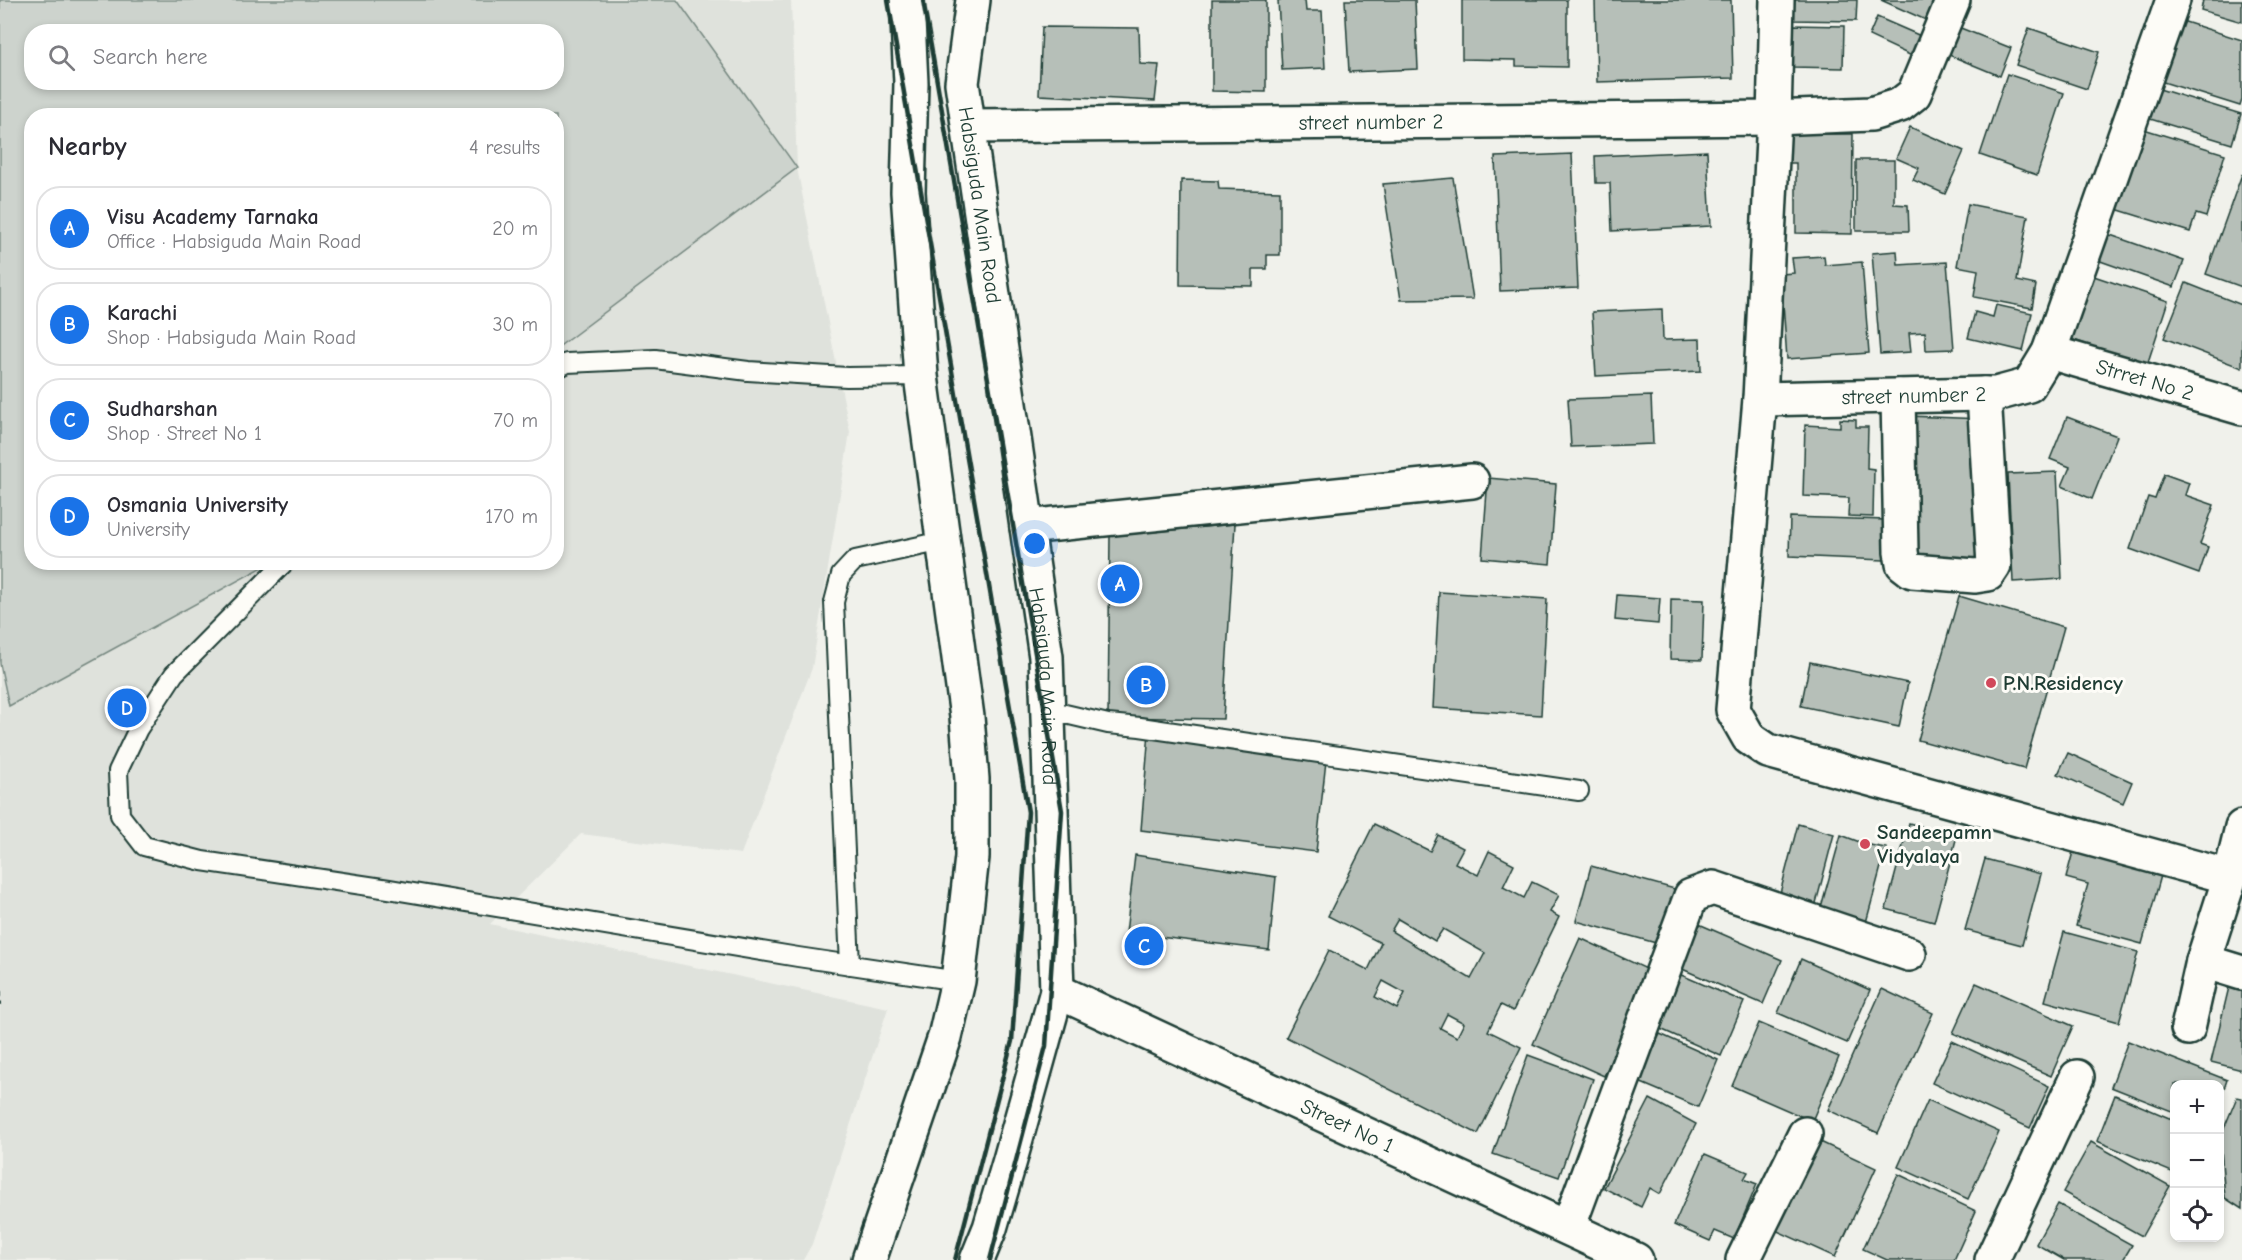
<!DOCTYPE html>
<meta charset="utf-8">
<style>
:root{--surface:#fff;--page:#f2f2f3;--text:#2b2b33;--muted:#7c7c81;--line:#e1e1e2;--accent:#1a73e8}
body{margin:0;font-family:"Comic Neue",sans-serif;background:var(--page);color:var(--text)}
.controls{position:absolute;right:18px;bottom:18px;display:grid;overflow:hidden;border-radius:12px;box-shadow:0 3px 9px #0003}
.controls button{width:54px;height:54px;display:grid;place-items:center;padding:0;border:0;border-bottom:2px solid var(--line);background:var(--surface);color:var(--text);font:30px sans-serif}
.you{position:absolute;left:1035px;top:544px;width:21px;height:21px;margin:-15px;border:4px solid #fff;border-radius:50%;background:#1a73e8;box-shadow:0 0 0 9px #1a73e833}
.badge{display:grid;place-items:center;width:39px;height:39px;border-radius:50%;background:var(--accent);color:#fff;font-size:20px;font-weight:700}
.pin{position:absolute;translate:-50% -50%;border:3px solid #fff;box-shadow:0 2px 6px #0006}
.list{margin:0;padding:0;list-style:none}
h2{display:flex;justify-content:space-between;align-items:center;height:78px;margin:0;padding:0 24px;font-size:26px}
h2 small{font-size:20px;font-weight:400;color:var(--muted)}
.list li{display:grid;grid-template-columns:39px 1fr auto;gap:18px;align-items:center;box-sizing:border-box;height:84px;margin:0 12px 12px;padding:0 12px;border:2px solid var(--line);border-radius:24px}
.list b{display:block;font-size:22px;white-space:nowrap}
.list p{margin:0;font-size:20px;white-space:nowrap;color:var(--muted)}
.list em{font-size:20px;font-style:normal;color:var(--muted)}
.icon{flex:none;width:33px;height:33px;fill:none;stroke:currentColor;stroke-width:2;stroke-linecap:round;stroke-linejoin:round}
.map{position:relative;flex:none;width:2242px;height:1260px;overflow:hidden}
.search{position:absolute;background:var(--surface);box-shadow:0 3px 9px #0003;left:24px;top:24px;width:540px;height:66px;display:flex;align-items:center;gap:15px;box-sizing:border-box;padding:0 21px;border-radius:24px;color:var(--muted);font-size:22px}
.panel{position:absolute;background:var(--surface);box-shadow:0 3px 9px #0003;left:24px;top:108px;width:540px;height:462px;border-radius:24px}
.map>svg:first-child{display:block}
</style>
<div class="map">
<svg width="2242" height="1260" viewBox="0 0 2242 1260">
<rect width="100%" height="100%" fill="#f0f1eb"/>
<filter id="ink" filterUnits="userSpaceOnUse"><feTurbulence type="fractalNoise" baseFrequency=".0167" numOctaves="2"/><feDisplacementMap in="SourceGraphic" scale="12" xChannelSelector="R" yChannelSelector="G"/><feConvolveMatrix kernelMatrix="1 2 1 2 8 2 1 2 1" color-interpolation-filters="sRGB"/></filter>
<g filter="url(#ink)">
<path fill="#dfe2dc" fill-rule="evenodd" d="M0,0H791L797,168L850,432L812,668L741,854L581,834L490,924L888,1008L812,1244L803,1260H0ZM32,32H556V82H32ZM32,116H556V562H32Z"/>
<path fill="#cdd3cd" stroke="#768880" stroke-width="1.5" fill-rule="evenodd" d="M0,0H677L797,168L557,348L556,116H32V562L270,563L9,706L0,664ZM32,32H556V82H32Z"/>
<g fill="#b6bfb8" stroke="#1f3d34" stroke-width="1.5" fill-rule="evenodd">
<polygon points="1212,0 1266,0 1266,92 1212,91"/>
<polygon points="1278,0 1305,0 1306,11 1322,11 1325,68 1282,70"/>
<polygon points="1345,0 1415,0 1418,69 1349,72"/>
<polygon points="1462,0 1567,0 1567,67 1516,66 1516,60 1462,59"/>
<polygon points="1595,0 1731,0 1733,78 1597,82"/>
<polygon points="1791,0 1857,0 1856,21 1791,20"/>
<polygon points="1881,0 1937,0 1928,21"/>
<polygon points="2203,0 2242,0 2242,22 2201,10"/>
<polygon points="1877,17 1923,37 1914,57 1869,36"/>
<polygon points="2179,20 2242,40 2242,100 2240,106 2160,81"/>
<polygon points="1948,23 2011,48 2000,76 1937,50"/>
<polygon points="1791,25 1844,26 1843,68 1791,67"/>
<polygon points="1042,27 1139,28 1140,64 1159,65 1155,101 1039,95"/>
<polygon points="2029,28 2099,52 2087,89 2016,65"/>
<polygon points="2007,74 2064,93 2037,175 1980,155"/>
<polygon points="2156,88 2241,114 2232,144 2147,118"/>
<polygon points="2134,126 2225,154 2206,217 2196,214 2190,232 2109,207"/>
<polygon points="1910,127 1964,151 1945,194 1913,180 1919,168 1896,158"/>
<polygon points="1782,134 1853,134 1852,234 1796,233 1796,163 1783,163"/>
<polygon points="1707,151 1711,226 1612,231 1610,183 1596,183 1595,156"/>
<polygon points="1572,154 1578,288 1500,291 1495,157"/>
<polygon points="1856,160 1894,160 1894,204 1908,205 1909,231 1856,231"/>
<polygon points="2242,174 2242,287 2206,274"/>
<polygon points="1453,178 1473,299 1401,300 1383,184"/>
<polygon points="1181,180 1218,181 1219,189 1280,191 1280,255 1267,255 1267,269 1253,269 1253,286 1180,285"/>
<polygon points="1968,204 2028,216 2017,281 2036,285 2032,308 1974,297 1978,270 1957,266"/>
<polygon points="2099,231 2184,261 2174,287 2089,257"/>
<polygon points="1897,251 1898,265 1947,262 1954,349 1926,350 1925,332 1909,333 1911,352 1880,354 1872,253"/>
<polygon points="1824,256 1825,265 1862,262 1869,353 1787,359 1781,274 1794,273 1792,258"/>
<polygon points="2085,273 2168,301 2147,365 2065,337"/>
<polygon points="2186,283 2242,305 2242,368 2164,338"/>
<polygon points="1996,305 2032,313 2023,351 1968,338 1975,312 1993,317"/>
<polygon points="1662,309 1663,340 1700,339 1701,371 1596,376 1592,312"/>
<polygon points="1651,396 1653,444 1571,447 1568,399"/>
<polygon points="1908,416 1982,419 1978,563 1915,557"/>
<polygon points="2067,417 2117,436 2092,499 2062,486 2070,467 2050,459"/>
<polygon points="1840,419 1856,420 1856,427 1868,427 1867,468 1874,469 1873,517 1848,516 1849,498 1803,496 1805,425 1840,427"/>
<polygon points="2057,472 2062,579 2013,582 2008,474"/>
<polygon points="2164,474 2189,483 2185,495 2214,505 2200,544 2208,547 2199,574 2130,549 2148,497 2155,499"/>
<polygon points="1488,478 1556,484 1550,564 1482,558"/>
<polygon points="1790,517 1886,520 1884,560 1789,556"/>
<polygon points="1235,524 1223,719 1108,717 1110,536"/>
<polygon points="1439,592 1547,599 1541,715 1433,708"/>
<polygon points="1617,595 1660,598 1658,624 1615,620"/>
<polygon points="1959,596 2064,627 2024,769 1918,740"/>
<polygon points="1671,599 1704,600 1702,660 1670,659"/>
<polygon points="1810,662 1908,683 1899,727 1801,706"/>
<polygon points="1149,732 1326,761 1316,852 1141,830"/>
<polygon points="2068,753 2132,782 2123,803 2058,774"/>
<polygon points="1909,823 1957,836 1934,922 1886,909"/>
<path d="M1374,824L1430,851L1438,835L1463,848L1455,863L1478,875L1489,851L1514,864L1503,887L1524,898L1532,882L1559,895L1550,912L1559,917L1513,1011L1501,1005L1488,1031L1521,1047L1478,1134L1286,1037L1329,950L1368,970L1381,943L1328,916ZM1398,919L1435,941L1443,929L1485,953L1471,979L1391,931ZM1383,981L1405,993L1397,1009L1375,997ZM1447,1014L1464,1023L1457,1037L1440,1028Z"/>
<polygon points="1798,824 1834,834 1815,907 1779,897"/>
<polygon points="1841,835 1865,844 1886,848 1864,930 1818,918"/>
<polygon points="2074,848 2162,872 2142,944 2076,926 2088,884 2066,878"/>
<polygon points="1135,855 1276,877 1269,950 1126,933"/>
<polygon points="1985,859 2041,874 2022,945 1965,930"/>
<polygon points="1591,866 1682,891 1667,946 1576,921"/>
<polygon points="1699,924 1782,960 1763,1004 1680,968"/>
<polygon points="2064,932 2138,952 2119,1022 2045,1001"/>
<polygon points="1580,938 1651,971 1604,1076 1533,1044"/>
<polygon points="1801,959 1870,990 1847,1043 1778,1013"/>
<polygon points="1679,974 1744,1002 1721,1056 1656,1027"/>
<polygon points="1976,983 2073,1026 2051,1076 1953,1033"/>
<polygon points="2229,987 2242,990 2242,1070 2211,1062"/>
<polygon points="1882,989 1933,1013 1878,1133 1828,1110"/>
<polygon points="1759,1023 1839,1057 1812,1121 1732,1086"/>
<polygon points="1660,1034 1718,1060 1698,1107 1639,1082"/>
<polygon points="1952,1041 2049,1086 2030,1128 1932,1083"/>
<polygon points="2128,1041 2227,1080 2220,1100 2220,1084 2174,1084 2174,1112 2111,1087"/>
<polygon points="1528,1055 1593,1079 1559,1177 1493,1154"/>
<polygon points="2115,1095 2174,1120 2174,1173 2097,1141"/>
<polygon points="2237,1097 2242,1098 2242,1209 2225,1198 2220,1138"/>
<polygon points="1650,1099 1696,1124 1660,1194 1650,1188 1641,1207 1604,1188"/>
<polygon points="1928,1100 1999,1132 1968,1199 1898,1167"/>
<polygon points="1814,1139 1876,1168 1835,1257 1773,1229"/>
<polygon points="2091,1142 2170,1186 2142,1236 2063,1192"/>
<polygon points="1705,1154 1748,1172 1744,1179 1757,1184 1734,1239 1715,1231 1710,1241 1674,1225"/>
<polygon points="1898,1174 1976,1211 1954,1260 1887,1260 1863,1249"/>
<polygon points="2058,1204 2132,1245 2123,1260 2064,1260 2036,1244"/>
</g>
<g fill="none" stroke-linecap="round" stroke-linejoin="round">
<defs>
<g id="service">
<polyline points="556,369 567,363 655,359 748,371 847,377 921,376"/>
<polyline points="285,562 174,674 138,729 118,771 120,815 144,846 202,861 389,889 798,957 958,981"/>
<polyline points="1048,710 1108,724 1140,727 1579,791"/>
<polyline points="850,965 834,602 841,575 855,560 943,541"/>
</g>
<g id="minor">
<polyline points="1777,0 1774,118 1760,399 1733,710 1749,738 1768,751 2230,877"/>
<path id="s1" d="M969,126L1774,118L1871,114L1900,105L1914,94L1953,0"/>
<path id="s2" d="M2049,352L2242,408"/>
<polyline points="1898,396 1901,552 1903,564 1912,571 1975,576 1988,574 1994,565 1984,394"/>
<path id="s3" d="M1760,399L1984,394H1996L2029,385L2049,352L2173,0"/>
<polyline points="1027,527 1472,481"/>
<polyline points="2203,961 2242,973"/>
<polyline points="2188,1028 2203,961 2230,877 2242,827"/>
<polyline points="1568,1228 1691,896 1713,888 1909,954"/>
<polyline points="1743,1260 1805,1134"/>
<polyline points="1992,1260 2077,1077"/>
</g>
<g id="tertiary">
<path id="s4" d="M1057,991L1636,1260"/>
</g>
<g id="primary">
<path id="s5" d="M973,0L962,83L1046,657L1057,991L1010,1160L990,1228L977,1260"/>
<polyline points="869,1260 945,1037 958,981 972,857 972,779 967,717 921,376 908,192 911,83 907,0"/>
</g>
</defs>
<use href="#service" stroke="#1f3d34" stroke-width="22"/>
<use href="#minor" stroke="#1f3d34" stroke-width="38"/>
<use href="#tertiary" stroke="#1f3d34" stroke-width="38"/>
<use href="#primary" stroke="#1f3d34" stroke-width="38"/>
<polyline stroke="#1f3d34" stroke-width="4" stroke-dasharray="6 4.5" stroke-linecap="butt" points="0,991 0,1005"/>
<use href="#service" stroke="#fdfcf7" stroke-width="18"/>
<use href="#minor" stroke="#fdfcf7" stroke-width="33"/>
<use href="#tertiary" stroke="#fdfcf7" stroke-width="33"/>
<use href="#primary" stroke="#fdfcf7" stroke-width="33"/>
<g stroke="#1f3d34" stroke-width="4.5">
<polyline points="888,0 1028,812 1012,1041 955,1260"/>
<polyline points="923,0 1062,811 1046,1046 990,1260"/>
</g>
</g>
</g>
<g fill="#d1495b" stroke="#fdfcf7" stroke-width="2">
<circle cx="1991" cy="683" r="6"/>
<circle cx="1865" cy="844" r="6"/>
</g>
<g text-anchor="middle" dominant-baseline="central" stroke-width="6" stroke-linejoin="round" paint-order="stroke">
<g font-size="21" fill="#1f3d34" stroke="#fdfcf7">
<text stroke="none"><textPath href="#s1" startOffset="402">street number 2</textPath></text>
<text stroke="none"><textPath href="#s5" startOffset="207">Habsiguda Main Road</textPath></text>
<text stroke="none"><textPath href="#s2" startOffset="100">Strret No 2</textPath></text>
<text stroke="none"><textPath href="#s3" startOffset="154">street number 2</textPath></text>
<text stroke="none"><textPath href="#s5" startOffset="693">Habsiguda Main Road</textPath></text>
<text stroke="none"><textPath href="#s4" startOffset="320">Street No 1</textPath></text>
</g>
<g font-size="21" font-weight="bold" fill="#1f3d34" stroke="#fdfcf7" text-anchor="start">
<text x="2003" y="683">P.N.Residency</text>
<text x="1877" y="832">Sandeepamn<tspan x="1877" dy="24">Vidyalaya</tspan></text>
</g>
</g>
</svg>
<div class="controls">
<button>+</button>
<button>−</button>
<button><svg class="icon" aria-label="locate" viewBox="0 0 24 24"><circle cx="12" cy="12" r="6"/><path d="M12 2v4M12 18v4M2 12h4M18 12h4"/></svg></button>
</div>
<div class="you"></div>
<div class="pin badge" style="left:1120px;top:584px">A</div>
<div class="pin badge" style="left:1146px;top:685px">B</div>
<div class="pin badge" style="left:1144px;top:946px">C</div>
<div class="pin badge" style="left:127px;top:708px">D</div>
<div class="search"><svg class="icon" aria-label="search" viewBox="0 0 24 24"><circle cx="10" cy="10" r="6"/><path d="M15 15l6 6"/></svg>Search here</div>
<section class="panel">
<h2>Nearby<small>4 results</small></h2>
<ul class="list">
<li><span class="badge">A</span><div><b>Visu Academy Tarnaka</b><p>Office · Habsiguda Main Road</p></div><em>20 m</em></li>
<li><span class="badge">B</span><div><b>Karachi</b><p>Shop · Habsiguda Main Road</p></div><em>30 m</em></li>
<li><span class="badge">C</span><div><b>Sudharshan</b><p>Shop · Street No 1</p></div><em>70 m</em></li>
<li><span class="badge">D</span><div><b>Osmania University</b><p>University</p></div><em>170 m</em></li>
</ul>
</section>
</div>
